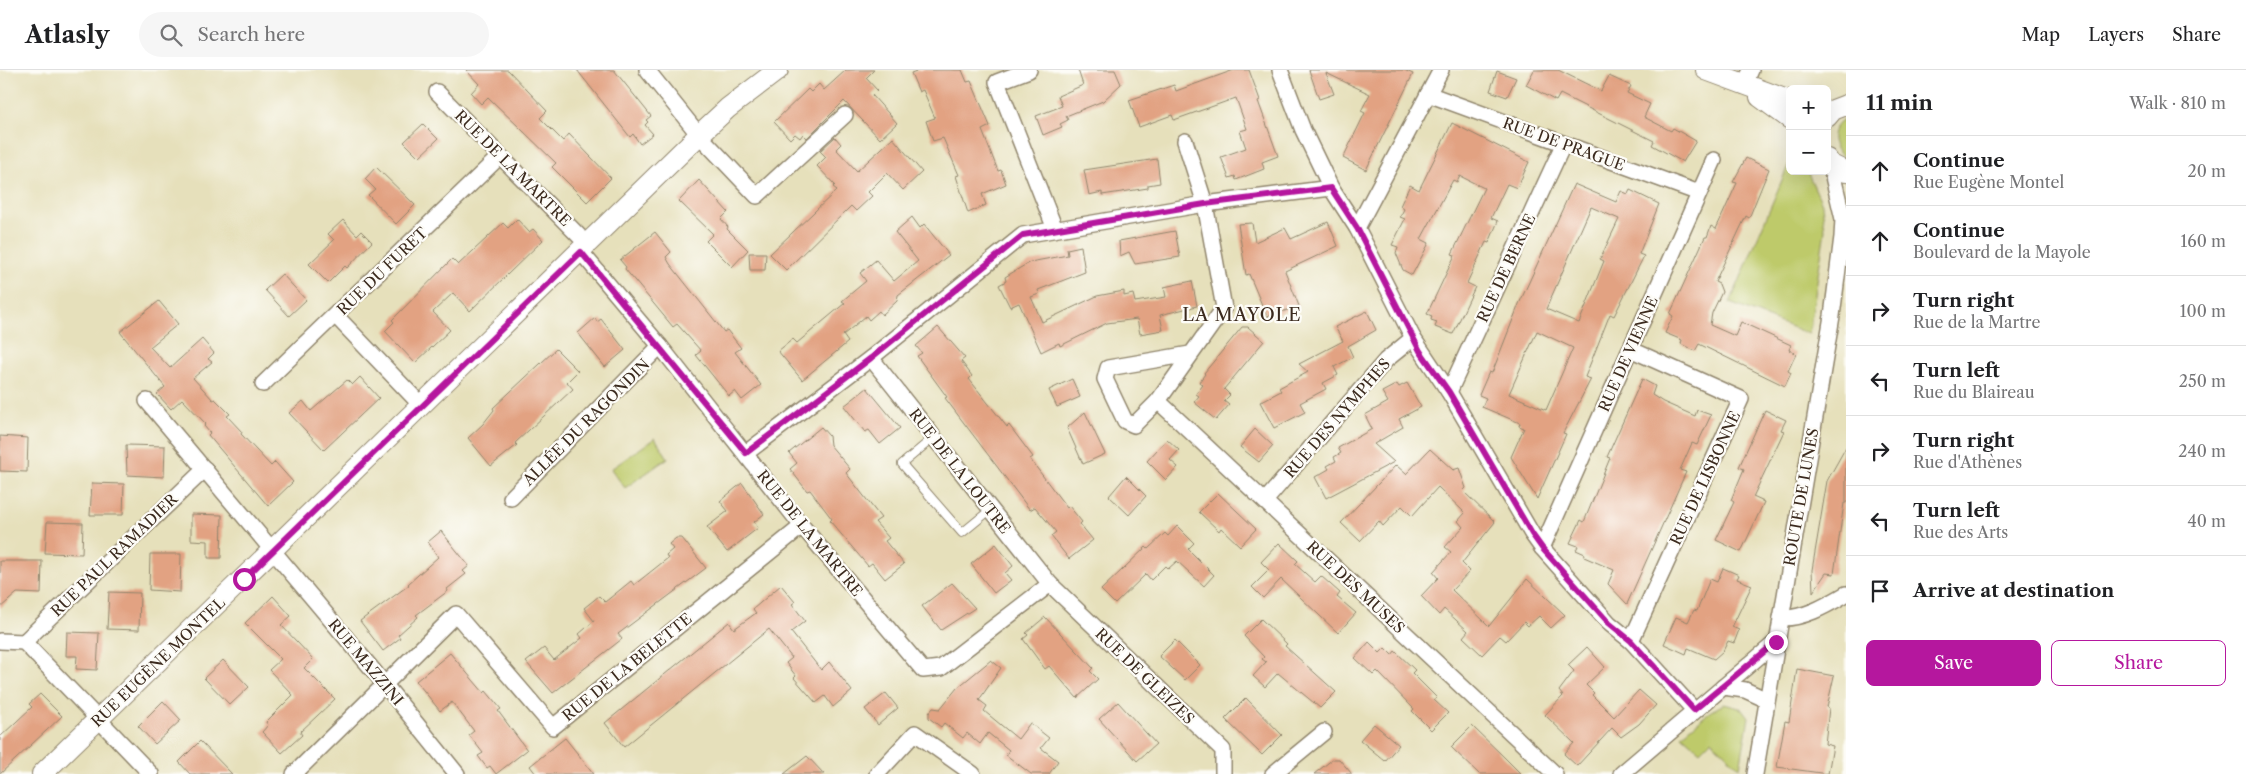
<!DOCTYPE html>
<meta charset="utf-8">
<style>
:root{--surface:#fff;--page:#f6f6f6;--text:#202124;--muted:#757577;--line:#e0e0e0;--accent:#b5179e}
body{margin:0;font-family:"Libre Caslon Text",serif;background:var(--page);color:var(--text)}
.controls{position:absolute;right:15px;top:15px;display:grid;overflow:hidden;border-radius:8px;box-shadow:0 5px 20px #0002}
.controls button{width:45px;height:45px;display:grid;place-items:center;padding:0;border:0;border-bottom:1px solid var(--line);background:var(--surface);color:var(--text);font:25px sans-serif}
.stop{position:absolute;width:15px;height:15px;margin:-11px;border:4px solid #b5179e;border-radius:50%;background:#fff}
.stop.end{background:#b5179e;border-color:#fff;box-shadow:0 1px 5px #0008}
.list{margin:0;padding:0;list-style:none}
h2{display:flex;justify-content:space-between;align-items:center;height:65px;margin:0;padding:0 20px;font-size:21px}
h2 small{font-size:16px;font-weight:400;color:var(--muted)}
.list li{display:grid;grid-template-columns:32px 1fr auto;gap:15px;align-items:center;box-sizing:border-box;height:70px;padding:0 20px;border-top:1px solid var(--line)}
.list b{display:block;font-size:19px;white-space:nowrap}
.list p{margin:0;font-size:16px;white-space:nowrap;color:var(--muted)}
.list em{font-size:16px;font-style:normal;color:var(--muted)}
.actions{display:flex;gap:10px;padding:15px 20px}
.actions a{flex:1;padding:11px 0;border:1px solid var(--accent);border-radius:8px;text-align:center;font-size:18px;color:var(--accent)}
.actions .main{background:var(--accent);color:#fff}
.icon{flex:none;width:28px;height:28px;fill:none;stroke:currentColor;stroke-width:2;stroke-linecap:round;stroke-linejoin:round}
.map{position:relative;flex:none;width:1846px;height:704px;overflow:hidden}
header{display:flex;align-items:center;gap:30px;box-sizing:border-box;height:70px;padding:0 25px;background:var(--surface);border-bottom:1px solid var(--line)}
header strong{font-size:24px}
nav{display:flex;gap:28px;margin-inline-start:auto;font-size:18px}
.search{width:350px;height:45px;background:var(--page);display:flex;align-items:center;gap:12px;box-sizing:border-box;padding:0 18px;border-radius:28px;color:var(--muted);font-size:19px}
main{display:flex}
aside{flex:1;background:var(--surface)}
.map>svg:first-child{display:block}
</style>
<header>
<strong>Atlasly</strong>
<div class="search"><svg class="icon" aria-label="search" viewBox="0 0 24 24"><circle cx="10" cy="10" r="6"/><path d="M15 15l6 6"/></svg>Search here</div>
<nav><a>Map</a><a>Layers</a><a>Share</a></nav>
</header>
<main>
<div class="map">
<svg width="1846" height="704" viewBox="0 0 1846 704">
<rect width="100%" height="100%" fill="#fdfcf7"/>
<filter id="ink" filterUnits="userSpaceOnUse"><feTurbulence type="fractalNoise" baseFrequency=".02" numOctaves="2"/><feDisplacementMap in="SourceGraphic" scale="10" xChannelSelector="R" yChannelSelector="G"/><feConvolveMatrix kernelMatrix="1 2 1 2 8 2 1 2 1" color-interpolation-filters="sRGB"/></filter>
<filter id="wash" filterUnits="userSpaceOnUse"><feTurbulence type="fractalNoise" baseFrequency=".0096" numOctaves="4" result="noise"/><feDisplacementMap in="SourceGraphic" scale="20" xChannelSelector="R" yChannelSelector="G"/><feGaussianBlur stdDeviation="1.12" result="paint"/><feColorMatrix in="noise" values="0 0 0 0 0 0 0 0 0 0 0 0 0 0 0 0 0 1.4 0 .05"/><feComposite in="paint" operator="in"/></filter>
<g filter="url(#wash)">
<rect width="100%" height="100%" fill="#e6e0bb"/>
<g fill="#beca6b" stroke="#7c7a44">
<path d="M1846,49V88C1829,79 1828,57 1846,49Z"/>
<polygon points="1790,91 1790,101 1807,101 1822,134 1825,160 1809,264 1730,233"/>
<polygon points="655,368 668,388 625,418 611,399"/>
<polygon points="1724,634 1743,639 1749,647 1740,698 1711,670 1700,681 1682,665 1711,641"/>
</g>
<g id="blocks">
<g fill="#e2a282" fill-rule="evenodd">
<polygon points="466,0 508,0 547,41 540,48 563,71 569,64 611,108 587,132 552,97 556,93 488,27 481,34 471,23 479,14"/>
<polygon points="577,0 614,0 651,46 646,50 648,52 645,55 653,64 640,74 633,64 630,67"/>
<polygon points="846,0 874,0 866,8 877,20 872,25 897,53 880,69 844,31 807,68 803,64 800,68 795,64 790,69 774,52 808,19 811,22 819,14 824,20"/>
<polygon points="919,0 962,0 967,12 971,11 990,56 982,60 998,101 1001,100 1006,114 982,124 986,135 968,143 956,106 959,105 943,68 933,71 926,51 935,48 923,20 919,22 911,3"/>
<polygon points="1078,0 1115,0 1121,14 1103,31 1066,46 1068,50 1060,54 1062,57 1043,65 1036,46 1062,36 1058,26 1083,15"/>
<polygon points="1234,0 1249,0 1260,30 1258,31 1278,86 1262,92 1264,99 1236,110 1235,106 1229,108 1221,87 1246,78 1240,61 1247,59 1236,28 1174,50 1172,45 1139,57 1129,30 1174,15 1176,21"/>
<polygon points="1309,0 1404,0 1413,4 1366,100 1343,88 1365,43 1361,41 1370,24 1326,3 1334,24 1319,29"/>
<polygon points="1534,0 1558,0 1601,21 1609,6 1631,16 1627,23 1650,34 1644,47 1671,61 1673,58 1696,71 1683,92 1652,75 1654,71 1560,24 1556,31 1526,15"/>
<polygon points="1497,1 1516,8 1507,27 1490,21"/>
<polygon points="1452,53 1529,92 1517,118 1507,114 1491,148 1498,151 1489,173 1486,172 1467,213 1475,217 1453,264 1435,257 1437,252 1431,250 1432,246 1427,244 1455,185 1452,184 1484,118 1460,106 1457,112 1453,110 1421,169 1429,173 1412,205 1403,200 1396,183 1398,177 1392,175 1405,149 1400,147 1404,139 1400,136 1410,115 1419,120"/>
<polygon points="423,54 438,69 419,87 404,72"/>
<polygon points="835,67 841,74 836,79 857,101 893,68 922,102 903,120 887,103 868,122 872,126 856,141 851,136 786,200 770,184 837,120 833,117 835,115 817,96 826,87 820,81"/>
<polygon points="1746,88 1769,99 1749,148 1746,146 1715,212 1719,214 1722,222 1712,243 1710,255 1735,266 1741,252 1791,275 1789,280 1796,284 1788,301 1791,303 1785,316 1699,274 1695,281 1681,274 1682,270 1665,263 1673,246 1670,244 1705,167 1707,167 1711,156 1716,159 1737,113 1733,112"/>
<polygon points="1157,89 1160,113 1148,115 1148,118 1102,125 1102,122 1089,125 1084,100"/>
<polygon points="376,97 415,135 396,154 368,125 375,119 365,109"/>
<polygon points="699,110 728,142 721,149 728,157 727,159 748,180 732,197 706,171 713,164 679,131"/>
<path d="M1574,114L1616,132L1621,121L1628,124L1630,120L1659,134L1639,184L1644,186L1614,246L1610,244L1585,307L1591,309L1563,363L1566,364L1537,429L1511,387L1524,358L1519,356L1520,353L1482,337L1486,328L1479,325L1489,302L1492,303L1519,234ZM1591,137L1619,149L1600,189L1604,191L1579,253L1546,239ZM1537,261L1573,278L1546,340L1509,324Z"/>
<polygon points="912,147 920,158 924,154 949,185 898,225 897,231 882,245 879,241 869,250 866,246 843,265 848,272 802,310 778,281 793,269 797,273 845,233 842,231 866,211 860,203 876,190 894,211 918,191 895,162"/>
<polygon points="517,149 529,162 533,159 543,170 470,241 453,223 433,242 450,260 415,293 385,261 394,252 392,250 452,189 458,195 503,153 508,158"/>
<polygon points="343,150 357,165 361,161 372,172 347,198 345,196 328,213 309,194 334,170 328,164"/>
<polygon points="1328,152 1338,176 1285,201 1299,236 1267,247 1249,204 1246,205 1238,154 1252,153 1255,172 1285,158 1291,169"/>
<polygon points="1175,161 1180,187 1135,194 1129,182 1120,186 1119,171"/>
<polygon points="655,162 671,182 666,187 670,194 724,262 727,260 741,278 735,282 761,315 742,330 735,321 729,326 696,285 701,281 677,254 673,257 625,199 626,197 620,190"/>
<polygon points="1081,176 1085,202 1038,220 1039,224 1031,227 1042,252 1097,226 1124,221 1124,226 1133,224 1135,232 1166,227 1164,217 1192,211 1197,236 1160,245 1163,260 1140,264 1137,249 1107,253 1060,276 1059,273 1041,282 1019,233 1010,237 999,215 1006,211 1005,207 1030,192 1068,185 1067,179"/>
<polygon points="749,183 766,183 765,200 750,200"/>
<polygon points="282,204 306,230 289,246 265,220"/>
<polygon points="159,231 178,254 150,277 170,298 202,269 214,283 208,289 212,292 193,308 213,330 215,329 230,344 227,346 242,362 241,364 271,396 275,392 293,412 268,436 208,365 210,363 204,356 206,354 182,329 171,339 157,324 165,317 120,262"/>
<polygon points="1367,241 1376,260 1348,276 1353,287 1334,297 1338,305 1323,313 1326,319 1300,333 1305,342 1274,358 1260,332 1281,321 1279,318 1308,302 1299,294 1343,271 1335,257"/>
<polygon points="595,248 597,252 601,249 625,280 605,297 578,263"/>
<polygon points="938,257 965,288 961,291 972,306 969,309 1007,357 1009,355 1033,387 1030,389 1067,438 1069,436 1082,452 1080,454 1093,470 1069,489 1051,466 1056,462 1035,437 1030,440 945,328 947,327 917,286 922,283 916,276"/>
<polygon points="1242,257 1248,257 1264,271 1224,319 1230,325 1224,331 1229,335 1216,350 1194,332 1199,326 1196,324 1203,315 1199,312 1205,304 1204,303"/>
<polygon points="556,279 578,301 567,312 573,319 515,373 517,375 491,396 468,368 483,354 494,340 493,338"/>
<polygon points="360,307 379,328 324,380 289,343 303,331 311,341 347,310 352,315"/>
<polygon points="1072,309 1080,327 1057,337 1049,320"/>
<polygon points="1642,309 1655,316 1652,325 1663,332 1695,346 1697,340 1711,345 1697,375 1692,373 1680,400 1686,402 1627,534 1608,514 1614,500 1584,487 1585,484 1576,480 1578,476 1570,473 1581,450 1584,452 1610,388 1607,387"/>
<polygon points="1407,313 1421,337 1399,349 1403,357 1374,374 1394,392 1326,428 1315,407 1329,399 1327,396 1336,391 1334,387 1341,383 1338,378 1372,359 1365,345 1388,332 1382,322 1397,314 1399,317"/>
<polygon points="867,318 900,358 880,374 869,360 865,362 844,336"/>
<polygon points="1765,340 1786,350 1781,360 1784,361 1753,427 1764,432 1741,482 1716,470 1734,432 1731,430 1744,399 1739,397"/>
<polygon points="1085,342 1105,384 1083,394 1067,358"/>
<polygon points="821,357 829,366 830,375 850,399 846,403 881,448 875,452 889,468 885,471 904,494 885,509 872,493 868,496 830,451 832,449 810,420 807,421 790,399 797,393 789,383"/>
<polygon points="1255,359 1273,376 1259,392 1240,377"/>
<polygon points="0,366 28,368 27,402 0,401"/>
<polygon points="1167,369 1179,380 1170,390 1178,397 1166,410 1147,391"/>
<polygon points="126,375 165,376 164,407 127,405"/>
<polygon points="1846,377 1846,433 1844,433 1834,504 1826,503 1813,522 1812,500 1827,411"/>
<polygon points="1430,379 1453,400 1459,398 1466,418 1463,421 1495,452 1462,493 1470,501 1452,520 1489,556 1527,509 1565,545 1551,558 1539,546 1528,556 1524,552 1506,571 1500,566 1482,585 1463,567 1468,561 1444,539 1439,545 1421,526 1438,508 1433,502 1451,482 1445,477 1463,457 1458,451 1465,443 1438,417 1412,446 1402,436 1383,456 1379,451 1360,471 1341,453 1396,395 1406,404"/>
<polygon points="1126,406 1146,426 1129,445 1109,426"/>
<polygon points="92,413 124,414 123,445 90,445"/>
<polygon points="742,413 764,444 754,452 758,458 727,482 707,457 728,441 720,431"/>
<polygon points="1218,423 1256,459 1240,476 1221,458 1219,461 1199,442"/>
<polygon points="191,444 222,445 221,488 208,488 208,471 191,470"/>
<polygon points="47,452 83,453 82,484 45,483"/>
<polygon points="1177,456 1194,473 1188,479 1214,505 1204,516 1177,491 1168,499 1165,496 1151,510 1146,504 1115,534 1101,520 1146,477 1148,479 1165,463 1168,466"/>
<polygon points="441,461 469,496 463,501 466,504 447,519 448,521 416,545 418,547 398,565 400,568 383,581 360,551 409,515 408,514 438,487 428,472"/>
<polygon points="676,468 682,468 706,498 618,564 622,569 553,623 526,592 544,578 554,590 582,568 579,564 594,551 584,538 599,526 605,532 631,511 634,515 668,488 666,485 673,479 669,474"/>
<polygon points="1279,473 1298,491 1295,494 1315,512 1321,506 1340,523 1337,527 1356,543 1338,563 1281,509 1263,528 1252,517 1269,500 1261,492"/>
<polygon points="996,474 1013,496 1005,503 1011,510 994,523 971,494"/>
<polygon points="150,484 181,484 180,522 149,520"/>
<polygon points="0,491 42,491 41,524 17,523 0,538"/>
<polygon points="1723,498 1739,505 1737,509 1752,515 1732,557 1739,560 1734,573 1728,571 1723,581 1714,589 1688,578 1686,584 1664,574 1676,547 1688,552 1694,540 1697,541 1710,509 1717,512"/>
<polygon points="952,513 975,538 941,560 922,536"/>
<polygon points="781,515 795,532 792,534 805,551 791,562 821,600 829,592 852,621 833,637 825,626 816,633 794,608 796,606 786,593 792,588 769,559 624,677 605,653 729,552 734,559 756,543 753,539"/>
<polygon points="109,522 140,523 139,560 107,559"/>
<polygon points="273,526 291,546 281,555 313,589 304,598 335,629 300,662 302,665 282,683 262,662 268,655 266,652 293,625 269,600 281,589 245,553"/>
<polygon points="1045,547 1093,598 1090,601 1098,609 1077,628 1049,596 1045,599 1023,569 1028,565 1026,563"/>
<polygon points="1261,549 1287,574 1285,576 1336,622 1320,638 1278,603 1265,617 1253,606 1266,592 1262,589 1264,587 1244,566"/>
<polygon points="67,562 99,563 97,600 76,599 77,586 66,586"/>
<polygon points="1175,570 1200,595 1185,610 1159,586"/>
<polygon points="1369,572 1380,583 1385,578 1392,585 1395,581 1415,600 1412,603 1437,628 1434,630 1448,643 1431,660 1412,641 1414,639 1377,601 1373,605 1355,588"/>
<polygon points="1587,577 1605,597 1586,615 1594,623 1592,625 1614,647 1639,620 1656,635 1639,654 1621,667 1612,658 1577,696 1564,684 1574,673 1545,645 1563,626 1559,621 1574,601 1568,595"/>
<polygon points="450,583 484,623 486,621 501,639 498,641 527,680 496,704 490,696 487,698 478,686 483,683 469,665 474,661 452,632 440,641 416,611"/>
<polygon points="223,590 249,617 230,635 204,608"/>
<polygon points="991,590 1001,598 979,630 987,636 984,641 1018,669 1030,653 1049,668 1041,678 1058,691 1049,704 1031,704 1006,685 1009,680 988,663 980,674 967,663 963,668 944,653 941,657 929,648 929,643 933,638 940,639 957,618"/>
<polygon points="1797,599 1834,606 1827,637 1829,638 1825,674 1833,676 1828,704 1777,697 1785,651 1789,652"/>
<polygon points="886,623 898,638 878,655 865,639"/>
<polygon points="40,624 62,646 0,704 0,667 32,637 29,634"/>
<polygon points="1246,628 1282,665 1262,685 1225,649"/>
<polygon points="163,631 181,650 155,674 138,656"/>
<polygon points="1118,632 1156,674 1137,691 1099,649"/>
<polygon points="1374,654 1399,675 1385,691 1360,670"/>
<polygon points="1472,656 1505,688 1521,704 1479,704 1451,677"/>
<polygon points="565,668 594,704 536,704 530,696"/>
<polygon points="200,671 232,704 190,704 179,692"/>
<polygon points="807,686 824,704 784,704"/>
<polygon points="1333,689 1339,689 1352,704 1314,704"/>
</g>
</g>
</g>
<g filter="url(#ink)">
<use href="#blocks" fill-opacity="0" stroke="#90856c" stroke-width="1"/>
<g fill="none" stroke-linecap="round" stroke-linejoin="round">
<defs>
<polyline id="lane" points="933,368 902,394 962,463 990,440"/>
<g id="street">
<polyline points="647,0 699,65 757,126 845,45"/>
<polyline points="1029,0 997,12 1055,159"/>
<polyline points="1280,0 1303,60 1331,118 1357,158 1413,268 1449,322 1532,464 1542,478 1609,553 1631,571 1694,640"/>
<polyline points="1744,16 1751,0"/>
<polyline points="437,22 588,175"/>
<polyline points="1428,24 1699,123"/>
<polyline points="1185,71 1205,134 1224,238 1158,331 1134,355 1125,351 1105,309 1108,298 1190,284"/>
<polyline points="1357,158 1441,0"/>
<polyline points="581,182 660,276 802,456 923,600 941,598 1050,514"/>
<polyline points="336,246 422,336"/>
<polyline points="1630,279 1741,329 1631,571"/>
<polyline points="871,288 1050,514 1223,680 1223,704"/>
<polyline points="263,314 500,86"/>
<polyline points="1449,322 1563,75"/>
<polyline points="147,331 373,600 457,704"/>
<polyline points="1158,331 1555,704"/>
<polyline points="746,383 871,288 1023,165 1205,134 1331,118"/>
<polyline points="511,428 660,276"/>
<polyline points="1265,431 1386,290 1413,268"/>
<polyline points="1542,478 1714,90"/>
<path d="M1781,548C1804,549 1827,535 1846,524"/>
<polyline points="0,571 24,572 205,399"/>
<polyline points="24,572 151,704"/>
<polyline points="1723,617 1745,620 1767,630"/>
<polyline points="294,704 456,544 553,657 802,456"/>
<polyline points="877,704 915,663 973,704"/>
<polyline points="1273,704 1324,662"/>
<polyline points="1621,704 1776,572"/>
<polyline points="1755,704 1832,246 1842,167 1843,149 1830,94"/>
</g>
<g id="secondary">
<polyline points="1706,0 1790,31"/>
<polyline points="1760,27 1790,49"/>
<polyline points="1827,47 1833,40 1846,35"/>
<polyline points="1827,89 1830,94 1846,102"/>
<polyline points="42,704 699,65 728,38 778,0"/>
</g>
</defs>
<use href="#lane" stroke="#90856c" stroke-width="10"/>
<use href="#street" stroke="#90856c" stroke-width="18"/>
<use href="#secondary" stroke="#90856c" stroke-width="22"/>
<use href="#lane" stroke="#fff" stroke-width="8"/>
<use href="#street" stroke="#fff" stroke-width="15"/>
<use href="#secondary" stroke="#fff" stroke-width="20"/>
</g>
</g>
<g fill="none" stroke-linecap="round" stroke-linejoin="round" filter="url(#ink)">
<polyline stroke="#b5179e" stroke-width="6" points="244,509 581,182 746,383 871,288 1023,165 1205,134 1331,118 1357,158 1420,281 1449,322 1532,464 1542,478 1609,553 1631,571 1694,640 1776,572"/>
</g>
<g text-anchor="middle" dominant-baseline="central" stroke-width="4.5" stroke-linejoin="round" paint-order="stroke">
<g font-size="15" fill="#3b2a1e" stroke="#fdfcf7">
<text transform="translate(1564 74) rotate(20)">RUE DE PRAGUE</text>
<text transform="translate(513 98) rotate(45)">RUE DE LA MARTRE</text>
<text transform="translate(1506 198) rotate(-65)">RUE DE BERNE</text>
<text transform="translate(382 201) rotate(-44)">RUE DU FURET</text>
<text transform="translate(1628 284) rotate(-66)">RUE DE VIENNE</text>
<text transform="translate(1337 348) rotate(-49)">RUE DES NYMPHES</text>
<text transform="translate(586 352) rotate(-45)">ALLÉE DU RAGONDIN</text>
<text transform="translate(960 401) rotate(52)">RUE DE LA LOUTRE</text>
<text transform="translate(1705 408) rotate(-65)">RUE DE LISBONNE</text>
<text transform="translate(1801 427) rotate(-80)">ROUTE DE LUNES</text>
<text transform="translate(810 463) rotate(51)">RUE DE LA MARTRE</text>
<text transform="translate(114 485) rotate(-44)">RUE PAUL RAMADIER</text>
<text transform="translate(1356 517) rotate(43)">RUE DES MUSES</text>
<text transform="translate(158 592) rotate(-44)">RUE EUGÈNE MONTEL</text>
<text transform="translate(366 592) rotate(50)">RUE MAZZINI</text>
<text transform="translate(627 597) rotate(-39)">RUE DE LA BELETTE</text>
<text transform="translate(1145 606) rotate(44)">RUE DE GLEIZES</text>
</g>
<g font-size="18" letter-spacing="1" fill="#3b2a1e" stroke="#fdfcf7">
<text x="1242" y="245">LA MAYOLE</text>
</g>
</g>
</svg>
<div class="controls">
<button>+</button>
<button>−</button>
</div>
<div class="stop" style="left:244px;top:509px"></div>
<div class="stop end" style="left:1776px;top:572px"></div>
</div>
<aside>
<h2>11 min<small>Walk · 810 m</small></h2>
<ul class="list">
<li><svg class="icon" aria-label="ahead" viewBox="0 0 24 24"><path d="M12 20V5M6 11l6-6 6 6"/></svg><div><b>Continue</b><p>Rue Eugène Montel</p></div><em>20 m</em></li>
<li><svg class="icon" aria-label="ahead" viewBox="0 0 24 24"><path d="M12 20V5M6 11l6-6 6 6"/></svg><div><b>Continue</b><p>Boulevard de la Mayole</p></div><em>160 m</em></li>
<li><svg class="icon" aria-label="right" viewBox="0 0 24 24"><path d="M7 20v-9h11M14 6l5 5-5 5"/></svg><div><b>Turn right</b><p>Rue de la Martre</p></div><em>100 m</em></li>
<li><svg class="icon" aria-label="left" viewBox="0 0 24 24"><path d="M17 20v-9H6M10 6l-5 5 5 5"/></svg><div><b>Turn left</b><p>Rue du Blaireau</p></div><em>250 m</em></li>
<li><svg class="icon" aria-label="right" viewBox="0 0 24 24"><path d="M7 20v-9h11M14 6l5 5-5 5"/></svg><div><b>Turn right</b><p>Rue d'Athènes</p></div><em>240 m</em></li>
<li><svg class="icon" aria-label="left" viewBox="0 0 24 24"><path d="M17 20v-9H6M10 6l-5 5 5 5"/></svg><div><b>Turn left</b><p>Rue des Arts</p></div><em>40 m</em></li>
<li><svg class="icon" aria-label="arrive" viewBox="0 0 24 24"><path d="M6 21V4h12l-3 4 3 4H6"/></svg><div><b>Arrive at destination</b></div></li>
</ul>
<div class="actions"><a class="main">Save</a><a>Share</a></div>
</aside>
</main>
